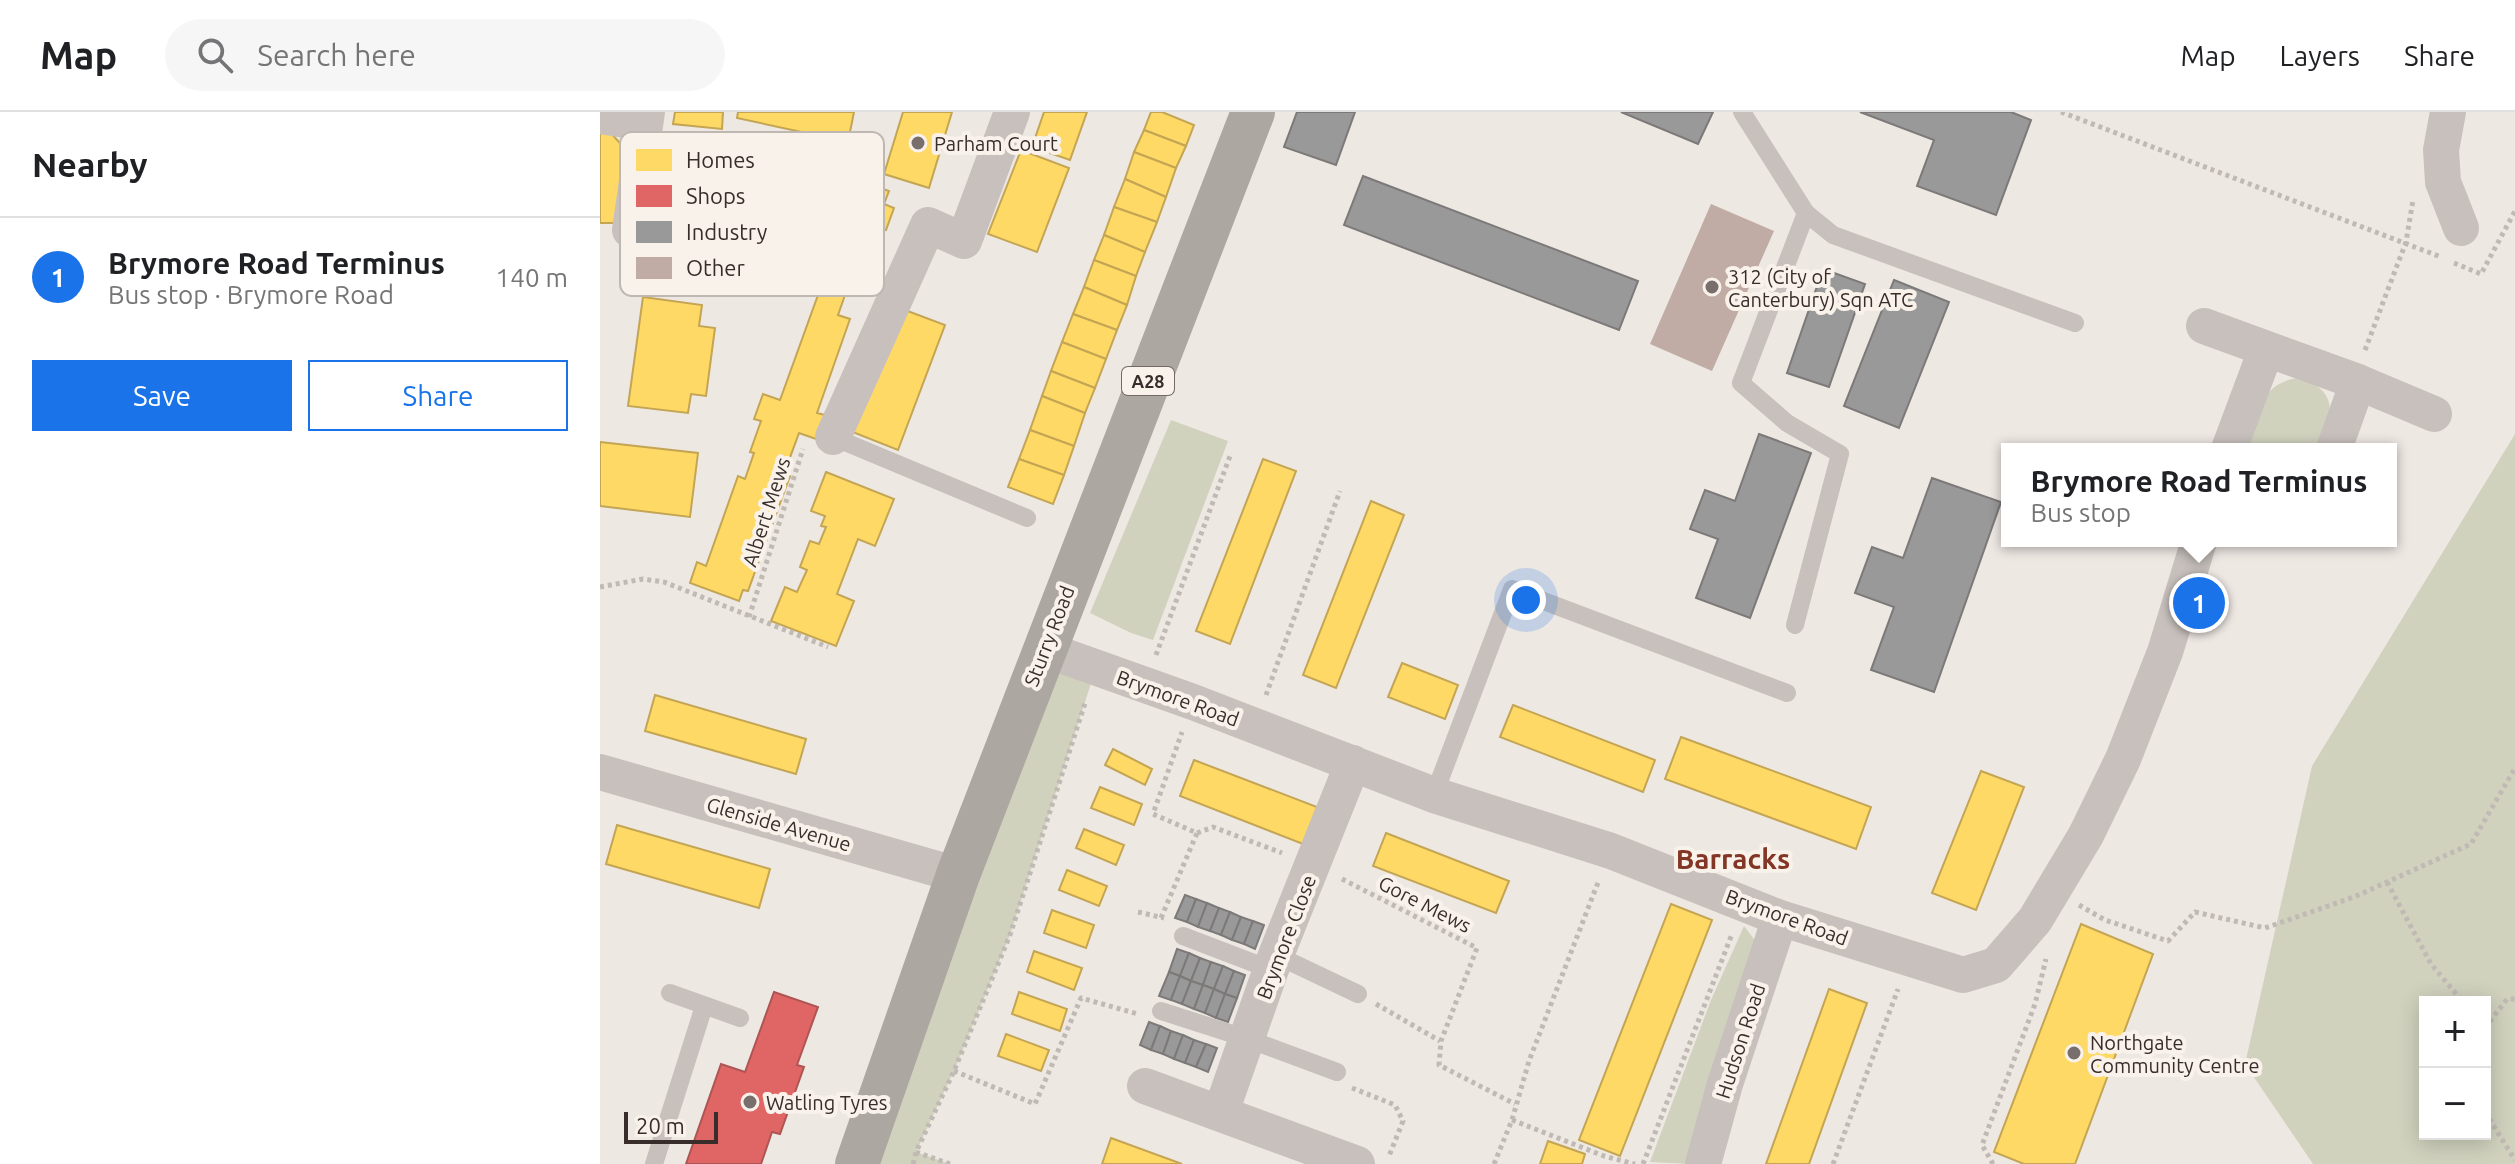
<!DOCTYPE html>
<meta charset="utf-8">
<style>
:root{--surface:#fff;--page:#f6f6f6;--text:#202124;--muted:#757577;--line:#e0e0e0;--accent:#1a73e8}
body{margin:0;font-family:Ubuntu,sans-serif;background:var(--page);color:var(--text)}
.controls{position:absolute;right:24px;bottom:24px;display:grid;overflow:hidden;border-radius:0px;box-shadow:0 4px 20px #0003}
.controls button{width:72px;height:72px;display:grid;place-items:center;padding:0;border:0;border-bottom:2px solid var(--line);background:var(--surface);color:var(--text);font:40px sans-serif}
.scale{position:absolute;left:24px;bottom:20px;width:94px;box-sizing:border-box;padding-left:8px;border:4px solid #382d2a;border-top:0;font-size:22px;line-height:28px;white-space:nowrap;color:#382d2a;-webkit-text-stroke:6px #f9f2eb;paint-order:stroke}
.you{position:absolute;left:926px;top:488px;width:28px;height:28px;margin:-20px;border:6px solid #fff;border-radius:50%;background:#1a73e8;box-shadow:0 0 0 12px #1a73e833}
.badge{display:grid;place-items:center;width:52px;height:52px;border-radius:50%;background:var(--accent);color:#fff;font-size:26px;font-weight:700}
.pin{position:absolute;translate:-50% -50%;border:4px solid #fff;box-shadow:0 2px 8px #0006}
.popup{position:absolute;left:1401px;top:331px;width:396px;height:104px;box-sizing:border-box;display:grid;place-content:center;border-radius:0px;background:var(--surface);filter:drop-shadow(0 2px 6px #0005);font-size:26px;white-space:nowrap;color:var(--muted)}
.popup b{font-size:30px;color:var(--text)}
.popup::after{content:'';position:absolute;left:50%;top:100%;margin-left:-16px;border:16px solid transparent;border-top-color:var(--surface)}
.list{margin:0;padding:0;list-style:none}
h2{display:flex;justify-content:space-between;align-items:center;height:104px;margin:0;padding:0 32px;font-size:34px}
h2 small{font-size:26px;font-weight:400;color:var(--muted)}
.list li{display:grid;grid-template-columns:52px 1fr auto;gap:24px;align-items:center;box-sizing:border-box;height:120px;padding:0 32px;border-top:2px solid var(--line)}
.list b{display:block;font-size:30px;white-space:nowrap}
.list p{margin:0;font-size:26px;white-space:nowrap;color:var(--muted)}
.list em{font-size:26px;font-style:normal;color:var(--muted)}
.actions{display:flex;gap:16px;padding:24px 32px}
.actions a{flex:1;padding:18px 0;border:2px solid var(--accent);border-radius:0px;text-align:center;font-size:28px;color:var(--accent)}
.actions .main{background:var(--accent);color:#fff}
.icon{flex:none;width:44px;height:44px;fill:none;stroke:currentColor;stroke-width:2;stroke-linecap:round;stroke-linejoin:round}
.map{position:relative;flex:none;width:1915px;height:1052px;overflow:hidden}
header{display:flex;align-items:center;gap:48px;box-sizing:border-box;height:112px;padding:0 40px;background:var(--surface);border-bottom:2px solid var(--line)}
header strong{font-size:38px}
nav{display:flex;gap:44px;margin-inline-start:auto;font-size:28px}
.search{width:560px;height:72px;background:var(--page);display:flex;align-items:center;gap:20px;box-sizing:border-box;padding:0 28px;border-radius:44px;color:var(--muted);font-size:30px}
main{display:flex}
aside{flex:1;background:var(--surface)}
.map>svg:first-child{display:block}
</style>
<header>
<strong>Map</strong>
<div class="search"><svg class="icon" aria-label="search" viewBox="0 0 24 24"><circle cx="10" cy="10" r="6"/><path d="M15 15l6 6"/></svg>Search here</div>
<nav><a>Map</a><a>Layers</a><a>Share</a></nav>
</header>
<main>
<aside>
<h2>Nearby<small></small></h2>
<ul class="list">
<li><span class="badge">1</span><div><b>Brymore Road Terminus</b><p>Bus stop · Brymore Road</p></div><em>140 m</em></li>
</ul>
<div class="actions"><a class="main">Save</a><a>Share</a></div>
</aside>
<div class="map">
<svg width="1915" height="1052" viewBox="0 0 1915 1052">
<rect width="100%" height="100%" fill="#eee8e3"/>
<g fill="#d0d2be" fill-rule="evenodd">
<path d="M1699,266C1741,279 1730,303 1725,337H1649V328C1661,297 1662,270 1699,266Z"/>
<polygon points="571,308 628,329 553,528 531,521 490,501"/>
<path d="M1915,322V1052H1713L1645,952L1712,654ZM1825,890H1885V1022H1825Z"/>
<polygon points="444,537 496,556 410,823 354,959 316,1040 350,1052 257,1052"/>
<polygon points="1144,814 1160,835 1090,1052 1050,1050 1111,888"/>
</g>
<g fill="#ffd966" stroke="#c3a554" stroke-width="2">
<polygon points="75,0 123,0 122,17 73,12"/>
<polygon points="138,0 254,0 248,30 137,6"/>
<polygon points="303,0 352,0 329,76 284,62"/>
<polygon points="444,0 487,0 470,48 432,35"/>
<polygon points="551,0 562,0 594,13 586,34 544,18"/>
<polygon points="544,18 586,34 576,56 534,40"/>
<polygon points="0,19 10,20 28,40 17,111 0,111"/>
<polygon points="421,38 469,56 437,140 388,122"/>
<polygon points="534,40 576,56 566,85 525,67"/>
<polygon points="77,49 136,57 132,88 148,90 140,148 125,146 122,166 62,158"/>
<polygon points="251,65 289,79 284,92 294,96 286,118 272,113 268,125 259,122 245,161 252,163 238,203 250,207 217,301 225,303 216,327 199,321 184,362 190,364 148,479 143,478 139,489 90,471 97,450 106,454 138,364 145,367 154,341 150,340 161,309 154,307 163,282 180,288 227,158 214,153 230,109 235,110"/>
<polygon points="525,67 566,85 557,110 514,95"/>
<polygon points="514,95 557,110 545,140 504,123"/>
<polygon points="504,123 545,140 536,164 494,148"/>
<polygon points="494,148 536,164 527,193 484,175"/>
<polygon points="484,175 527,193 517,218 473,202"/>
<polygon points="43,185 102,193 99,214 115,216 106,284 91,282 88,301 28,294"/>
<polygon points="297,195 345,213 298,338 250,319"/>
<polygon points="473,202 517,218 506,247 462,230"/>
<polygon points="462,230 506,247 495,276 451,259"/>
<polygon points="451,259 495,276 485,301 442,284"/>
<polygon points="442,284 485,301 474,334 430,318"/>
<polygon points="430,318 474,334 464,363 419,347"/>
<polygon points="0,330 98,341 90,405 0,394"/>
<polygon points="419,347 464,363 453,392 408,375"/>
<polygon points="663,347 696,359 630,532 596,519"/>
<polygon points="226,360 294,387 275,434 258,427 237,482 254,489 236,534 171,509 185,475 197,480 207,458 200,455 210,429 219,432 226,415 221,414 225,404 211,399"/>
<polygon points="771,389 804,403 736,576 703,563"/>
<polygon points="802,551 858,573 845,607 788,585"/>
<polygon points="55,583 206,627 196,662 45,619"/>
<polygon points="913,593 1055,648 1043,680 900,625"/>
<polygon points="1081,625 1271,695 1256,737 1065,667"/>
<polygon points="513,637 552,657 545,673 505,653"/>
<polygon points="594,648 717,695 703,732 580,684"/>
<polygon points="1381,659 1424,675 1376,798 1332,781"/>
<polygon points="500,675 542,692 534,713 491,696"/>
<polygon points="17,713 170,757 159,796 6,752"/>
<polygon points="484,717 524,733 516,753 476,736"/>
<polygon points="786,721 909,769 896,801 773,754"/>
<polygon points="467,758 507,774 499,794 459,778"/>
<polygon points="1071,792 1112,808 1020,1044 979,1028"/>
<polygon points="452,798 494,813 486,836 444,821"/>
<polygon points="1481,812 1553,842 1475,1052 1424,1052 1394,1040"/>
<polygon points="434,839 482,856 474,878 427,860"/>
<polygon points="1229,877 1267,891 1209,1052 1166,1052"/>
<polygon points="419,880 467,897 460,919 412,902"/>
<polygon points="406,922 449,938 441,959 398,944"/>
<polygon points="511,1026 582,1052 502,1052"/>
<polygon points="948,1029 985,1042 982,1052 940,1052"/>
</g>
<polygon fill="#e06666" stroke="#ae5554" stroke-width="2" points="174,880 218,895 197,953 204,955 180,1022 172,1020 161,1052 86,1052 121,952 145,960"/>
<g fill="#999" stroke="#7c7978" stroke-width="2">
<polygon points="697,0 755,0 736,53 684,35"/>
<polygon points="1021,0 1113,0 1098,32"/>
<polygon points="1260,0 1411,0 1431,8 1396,103 1317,74 1334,28"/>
<polygon points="763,64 1038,169 1019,218 744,113"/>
<polygon points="1223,157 1265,172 1229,275 1187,261"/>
<polygon points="1294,168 1349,190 1299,316 1244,294"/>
<polygon points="1159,322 1211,341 1150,506 1096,486 1118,427 1090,417 1105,378 1135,389"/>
<polygon points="1332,366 1401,390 1334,580 1271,558 1294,495 1255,481 1272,435 1303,446"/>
<polygon points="585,783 596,787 587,810 575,806"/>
<polygon points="596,787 607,791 598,815 587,810"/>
<polygon points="607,791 619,796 610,819 598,815"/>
<polygon points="619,796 630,800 621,823 610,819"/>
<polygon points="630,800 641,805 632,828 621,823"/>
<polygon points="641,805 653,809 644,832 632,828"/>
<polygon points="653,809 664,813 655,837 644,832"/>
<polygon points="577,837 589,841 580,864 569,860"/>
<polygon points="589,841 600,846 591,869 580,864"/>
<polygon points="600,846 611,850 603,873 591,869"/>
<polygon points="611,850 623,854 614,877 603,873"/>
<polygon points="623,854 634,859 625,882 614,877"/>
<polygon points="634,859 645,863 637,886 625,882"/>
<polygon points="569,860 580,864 571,888 559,884"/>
<polygon points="580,864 591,869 582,892 571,888"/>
<polygon points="591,869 603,873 594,897 582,892"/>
<polygon points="603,873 614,877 605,901 594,897"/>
<polygon points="614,877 625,882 616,906 605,901"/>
<polygon points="625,882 637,886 628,910 616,906"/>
<polygon points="549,910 560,914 551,938 540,933"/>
<polygon points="560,914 571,919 563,942 551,938"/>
<polygon points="571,919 583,923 574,947 563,942"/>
<polygon points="583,923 594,928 585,951 574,947"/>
<polygon points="594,928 606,932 596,955 585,951"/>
<polygon points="606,932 617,936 608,960 596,955"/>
</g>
<polygon fill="#c0aca5" points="1111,92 1174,119 1112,259 1050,232"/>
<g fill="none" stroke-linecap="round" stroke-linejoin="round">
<g stroke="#c0b9b4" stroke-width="5" stroke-dasharray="4 4" stroke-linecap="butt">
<polyline points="1461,0 1841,145"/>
<polyline points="1854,151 1881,162 1915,99"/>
<polyline points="1765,238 1806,130 1813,88"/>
<polyline points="0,475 43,467 64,470 228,535"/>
<polyline points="149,505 203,337"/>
<polyline points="556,543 630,344"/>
<polyline points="666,583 740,379"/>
<polyline points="597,721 613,715 682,741"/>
<polyline points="742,767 877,836 841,929 839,953 915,992"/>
<polyline points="1787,770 1831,852 1863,890"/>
<polyline points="1479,793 1505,808 1568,829 1595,800 1665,816 1754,785 1787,770 1871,732 1915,656"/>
<polyline points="538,800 564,806"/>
<polyline points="561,806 597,721 553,702 582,620"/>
<polyline points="776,892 840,929"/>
<polyline points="1885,916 1907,887 1915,887"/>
<polyline points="354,959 435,992 481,886 538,902"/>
<polyline points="752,976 795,993 803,1009 789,1044"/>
<polyline points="1885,1000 1915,1048"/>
<polyline points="912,1008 1004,1044 1035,1052"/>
<polyline points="316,1040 350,1052"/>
<polyline points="313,1052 316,1040 354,959 410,823 486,588"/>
<polyline points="894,1052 912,1008 929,949 999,768"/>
<polyline points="1043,1052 1132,822"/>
<polyline points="1233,1052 1298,877"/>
<polyline points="1393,1052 1382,1033 1435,892 1446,847"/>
</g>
<g stroke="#c7c0bc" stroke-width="18">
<polyline points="1142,0 1206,101 1233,123 1475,211"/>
<polyline points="233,325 427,406"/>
<polyline points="1195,513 1240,342 1187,311 1141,271 1206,101"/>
<polyline points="834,683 912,477 1187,581"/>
<polyline points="583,824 672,858"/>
<polyline points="676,843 758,882"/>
<polyline points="70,881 140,906"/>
<polyline points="561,899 648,927 737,960"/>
<polyline points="54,1052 104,894"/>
</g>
<g stroke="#c7c0bc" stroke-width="36">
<polyline points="1848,0 1841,38 1843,70 1861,116"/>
<polyline points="0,4 45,11"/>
<polyline points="30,118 47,0"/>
<polyline points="1604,214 1758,270 1834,302"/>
<polyline points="233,325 328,113 364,129 412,0"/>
<polyline points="1629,337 1666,238"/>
<polyline points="1734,337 1758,270"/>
<polyline points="444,537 593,590 834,683 1011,739 1180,806 1363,863 1396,853 1435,808 1486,723 1523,647 1565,540 1599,429"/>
<polyline points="0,660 358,763"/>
<polyline points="545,974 757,1052"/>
<polyline points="621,1000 676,843 753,651"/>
<polyline points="1103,1052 1125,972 1180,806"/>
</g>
<polyline stroke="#ada7a2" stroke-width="44" points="257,1052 358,763 653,0"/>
</g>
<g fill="#786e6b" stroke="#f9f2eb" stroke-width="3">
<circle cx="318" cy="31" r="8"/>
<circle cx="1112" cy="175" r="8"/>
<circle cx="1474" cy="941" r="8"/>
<circle cx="150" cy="990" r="8"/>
</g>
<g text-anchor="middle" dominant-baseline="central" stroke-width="8" stroke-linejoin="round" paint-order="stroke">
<rect fill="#f9f2eb" stroke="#726864" stroke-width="2" x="522" y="255" width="52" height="28" rx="6"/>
<g font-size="18" font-weight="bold" fill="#382d2a">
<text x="548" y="269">A28</text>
</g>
<g font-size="20" fill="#382d2a" stroke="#f9f2eb" text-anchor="start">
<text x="334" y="31">Parham Court</text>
<text x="1128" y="164">312 (City of<tspan x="1128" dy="23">Canterbury) Sqn ATC</tspan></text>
<text x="1490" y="930">Northgate<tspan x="1490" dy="23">Community Centre</tspan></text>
<text x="166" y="990">Watling Tyres</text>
</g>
<g font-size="20" fill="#382d2a" stroke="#f9f2eb">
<text transform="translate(166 400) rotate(-72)">Albert Mews</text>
<text transform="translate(449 524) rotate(-69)">Sturry Road</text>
<text transform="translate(578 586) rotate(20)">Brymore Road</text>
<text transform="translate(179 712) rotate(16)">Glenside Avenue</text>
<text transform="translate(825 792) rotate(27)">Gore Mews</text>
<text transform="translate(1187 805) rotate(20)">Brymore Road</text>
<text transform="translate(686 825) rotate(-69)">Brymore Close</text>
<text transform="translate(1140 929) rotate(-72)">Hudson Road</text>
</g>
<g font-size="28" font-weight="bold" fill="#833626" stroke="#f9f2eb">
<text x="1133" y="746">Barracks</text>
</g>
</g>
<rect x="20" y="20" width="264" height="164" rx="12" fill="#f9f2eb" stroke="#bfb7b1" stroke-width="2"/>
<rect x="36" y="37" width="36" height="22" fill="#ffd966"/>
<rect x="36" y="73" width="36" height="22" fill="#e06666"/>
<rect x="36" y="109" width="36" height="22" fill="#999"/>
<rect x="36" y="145" width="36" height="22" fill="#c0aca5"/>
<g font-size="22" fill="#382d2a">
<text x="86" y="56">Homes</text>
<text x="86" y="92">Shops</text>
<text x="86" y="128">Industry</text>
<text x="86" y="164">Other</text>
</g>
</svg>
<div class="controls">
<button>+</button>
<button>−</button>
</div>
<div class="scale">20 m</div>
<div class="you"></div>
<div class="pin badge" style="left:1599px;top:491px">1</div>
<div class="popup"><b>Brymore Road Terminus</b>Bus stop</div>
</div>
</main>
